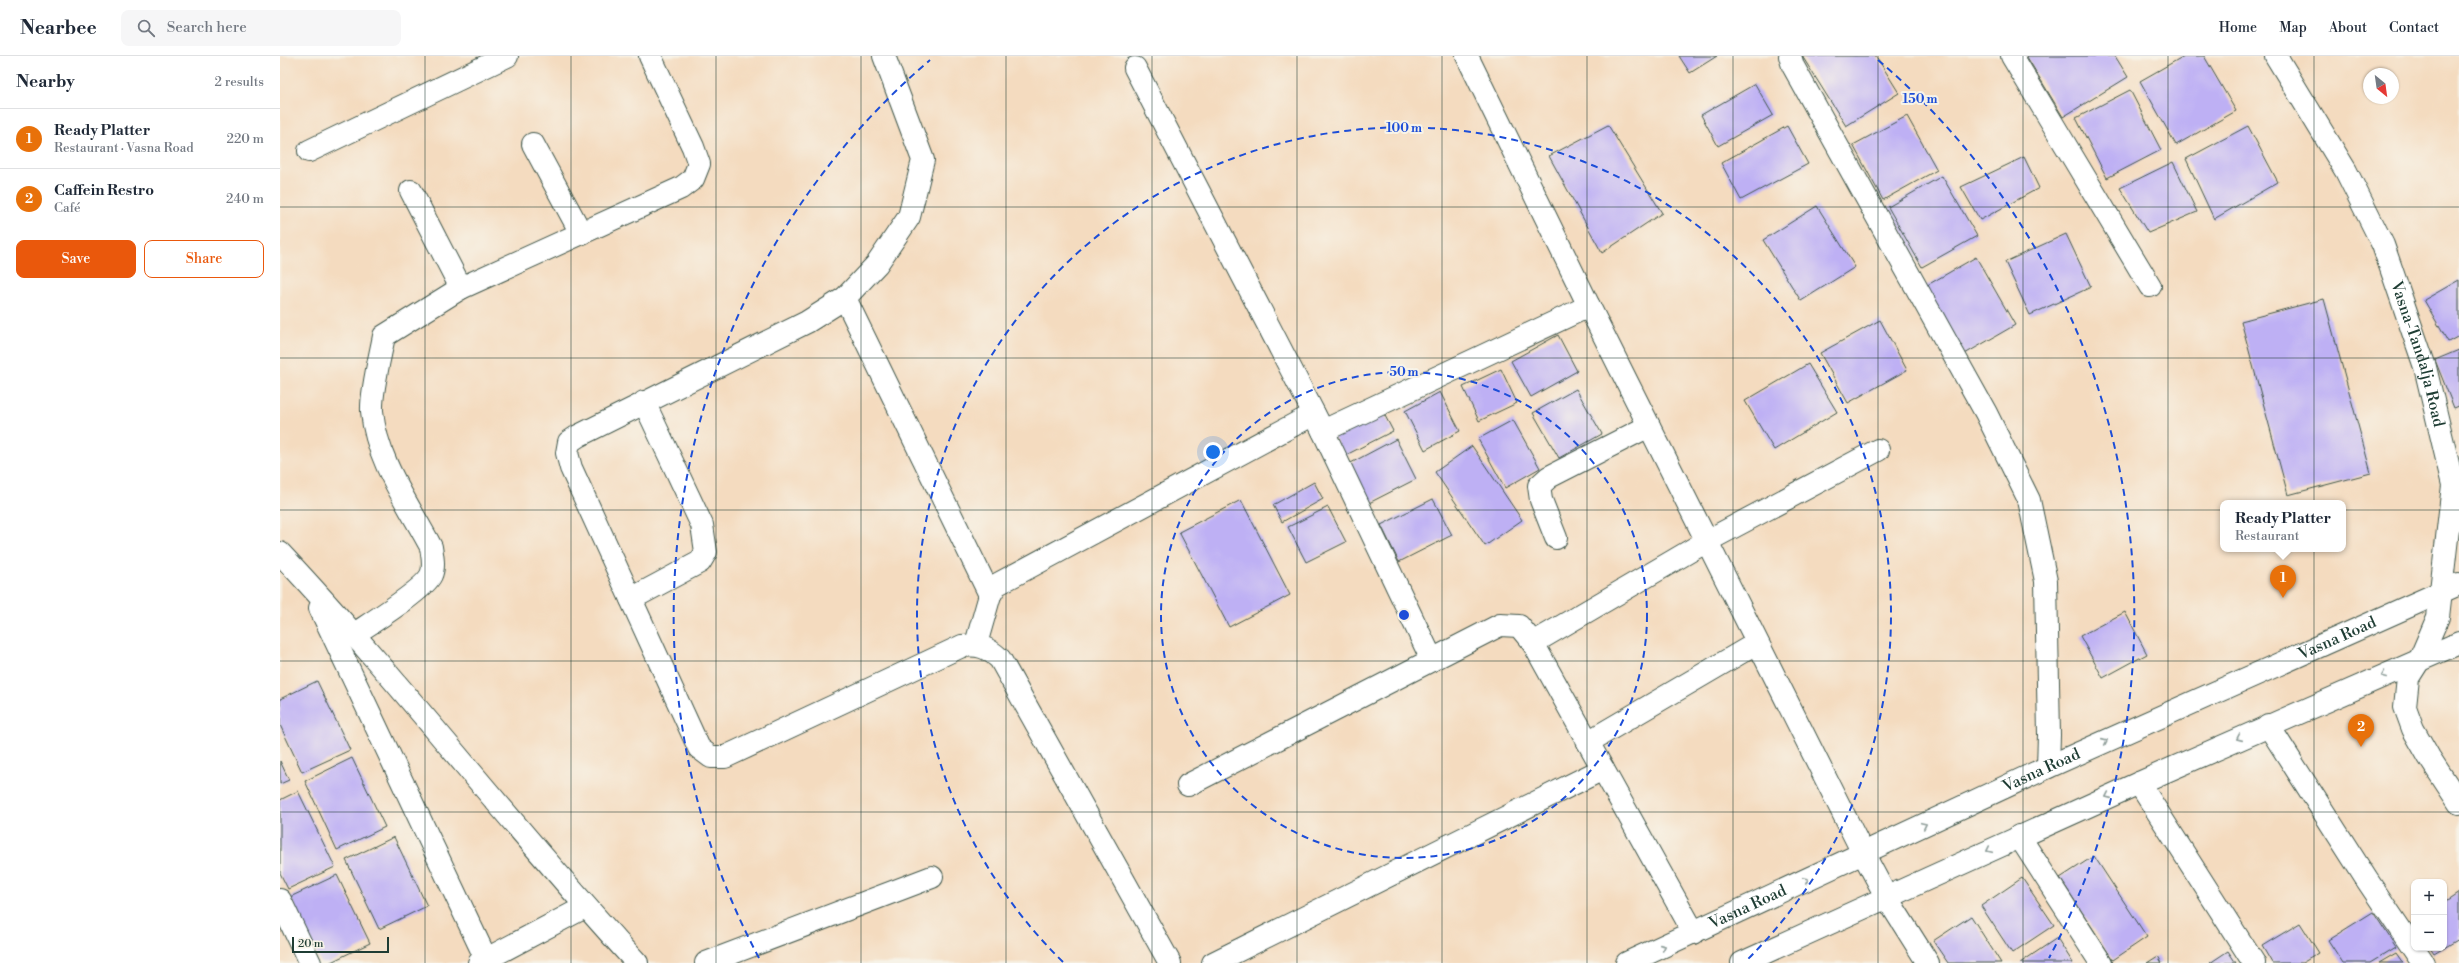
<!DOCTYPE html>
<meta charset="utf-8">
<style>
:root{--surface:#fff;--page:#f6f6f7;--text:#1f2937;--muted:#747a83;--line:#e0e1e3;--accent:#ea580c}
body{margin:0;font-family:"Libre Bodoni",serif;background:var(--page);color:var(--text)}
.controls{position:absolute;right:12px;bottom:12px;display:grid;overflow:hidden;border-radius:8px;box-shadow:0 1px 3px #0004}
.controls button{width:36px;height:36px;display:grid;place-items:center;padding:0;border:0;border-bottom:1px solid var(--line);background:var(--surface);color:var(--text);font:20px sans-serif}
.compass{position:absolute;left:2083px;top:12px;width:36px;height:36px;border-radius:50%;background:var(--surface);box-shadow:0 1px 3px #0004;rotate:151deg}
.scale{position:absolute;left:12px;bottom:10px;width:97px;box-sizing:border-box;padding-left:4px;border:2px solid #1f3d34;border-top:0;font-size:11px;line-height:14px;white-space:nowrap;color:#1f3d34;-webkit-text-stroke:3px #f7f3e8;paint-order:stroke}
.you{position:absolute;left:933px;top:396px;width:14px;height:14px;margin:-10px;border:3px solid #fff;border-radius:50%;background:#1a73e8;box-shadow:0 0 0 6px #1a73e833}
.badge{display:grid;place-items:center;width:26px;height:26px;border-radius:50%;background:var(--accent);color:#fff;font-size:13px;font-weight:700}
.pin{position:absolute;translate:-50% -33px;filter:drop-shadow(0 1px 2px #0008)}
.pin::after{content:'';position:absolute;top:21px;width:14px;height:12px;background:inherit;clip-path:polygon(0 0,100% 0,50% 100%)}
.popup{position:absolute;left:1940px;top:444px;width:126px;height:52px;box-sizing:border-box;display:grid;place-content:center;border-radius:8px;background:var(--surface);filter:drop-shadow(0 1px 3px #0005);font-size:13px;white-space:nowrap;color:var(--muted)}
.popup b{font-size:15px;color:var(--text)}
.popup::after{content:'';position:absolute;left:50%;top:100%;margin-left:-8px;border:8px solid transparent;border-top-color:var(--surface)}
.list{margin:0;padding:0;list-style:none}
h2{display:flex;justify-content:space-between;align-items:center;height:52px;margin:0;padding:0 16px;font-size:17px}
h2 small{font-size:13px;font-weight:400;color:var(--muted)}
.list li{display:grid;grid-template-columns:26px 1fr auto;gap:12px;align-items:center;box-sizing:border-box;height:60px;padding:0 16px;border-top:1px solid var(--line)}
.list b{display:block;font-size:15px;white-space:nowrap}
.list p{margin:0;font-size:13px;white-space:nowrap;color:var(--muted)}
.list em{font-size:13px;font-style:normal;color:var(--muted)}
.actions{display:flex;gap:8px;padding:12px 16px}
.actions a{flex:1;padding:9px 0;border:1px solid var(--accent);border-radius:8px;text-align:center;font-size:14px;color:var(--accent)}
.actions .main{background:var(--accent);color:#fff}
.icon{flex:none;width:22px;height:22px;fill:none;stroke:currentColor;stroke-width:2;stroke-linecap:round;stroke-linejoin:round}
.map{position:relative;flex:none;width:2179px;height:907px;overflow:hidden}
header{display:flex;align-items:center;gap:24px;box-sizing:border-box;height:56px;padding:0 20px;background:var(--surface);border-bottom:1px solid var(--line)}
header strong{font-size:19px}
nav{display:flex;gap:22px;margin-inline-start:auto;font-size:14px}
.search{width:280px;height:36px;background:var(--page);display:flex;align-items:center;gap:10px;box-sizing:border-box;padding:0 14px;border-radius:8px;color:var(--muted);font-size:15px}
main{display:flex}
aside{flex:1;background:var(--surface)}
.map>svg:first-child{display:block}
</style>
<header>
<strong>Nearbee</strong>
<div class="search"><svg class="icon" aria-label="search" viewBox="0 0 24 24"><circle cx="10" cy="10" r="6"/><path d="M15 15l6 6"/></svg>Search here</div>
<nav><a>Home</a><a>Map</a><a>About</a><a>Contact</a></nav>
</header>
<main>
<aside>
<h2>Nearby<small>2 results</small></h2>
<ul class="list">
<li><span class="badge" style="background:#e8710a">1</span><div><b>Ready Platter</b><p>Restaurant · Vasna Road</p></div><em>220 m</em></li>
<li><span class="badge" style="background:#e8710a">2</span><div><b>Caffein Restro</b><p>Café</p></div><em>240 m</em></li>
</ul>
<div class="actions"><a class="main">Save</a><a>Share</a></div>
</aside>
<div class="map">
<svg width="2179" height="907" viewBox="0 0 2179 907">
<rect width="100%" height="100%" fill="#f7f3e8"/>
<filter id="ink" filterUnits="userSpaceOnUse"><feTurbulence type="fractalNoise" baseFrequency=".025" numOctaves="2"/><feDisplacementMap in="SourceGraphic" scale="8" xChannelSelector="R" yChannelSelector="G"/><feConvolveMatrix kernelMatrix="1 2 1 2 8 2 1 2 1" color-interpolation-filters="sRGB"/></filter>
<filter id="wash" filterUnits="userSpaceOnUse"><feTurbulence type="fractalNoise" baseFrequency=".012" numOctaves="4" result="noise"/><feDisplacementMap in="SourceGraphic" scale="16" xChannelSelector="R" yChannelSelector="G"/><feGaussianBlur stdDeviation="0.9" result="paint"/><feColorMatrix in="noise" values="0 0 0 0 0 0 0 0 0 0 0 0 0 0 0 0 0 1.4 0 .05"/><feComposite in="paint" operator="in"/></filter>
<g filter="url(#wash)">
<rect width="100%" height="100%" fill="#f4dbbf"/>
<g id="blocks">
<g fill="#beb0f4">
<polygon points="1399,0 1437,0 1410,17"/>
<polygon points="1522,0 1596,0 1619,37 1566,70"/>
<polygon points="1748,0 1835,0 1848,21 1783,61 1747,1"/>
<polygon points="1904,0 1924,0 1956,55 1896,89 1860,25"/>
<polygon points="1475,28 1493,59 1438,90 1421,59"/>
<polygon points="1850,34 1881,94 1827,122 1796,62"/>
<polygon points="1627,60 1657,114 1603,144 1573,89"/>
<polygon points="1328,69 1382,157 1322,197 1269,100"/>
<polygon points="1507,70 1528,108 1461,144 1441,107"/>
<polygon points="1968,70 1998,126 1934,163 1906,103"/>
<polygon points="1744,101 1759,132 1700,164 1681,131"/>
<polygon points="1893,106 1917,156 1868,177 1840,132"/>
<polygon points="1662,120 1697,180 1642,211 1608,151"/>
<polygon points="1537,150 1575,211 1521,245 1483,184"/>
<polygon points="1786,178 1811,231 1750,259 1725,206"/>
<polygon points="1696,201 1735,269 1683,299 1644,231"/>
<polygon points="2179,224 2179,280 2168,286 2144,244"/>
<polygon points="2044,243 2091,417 2008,439 1961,265"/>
<polygon points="1600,264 1627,314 1568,347 1540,297"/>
<polygon points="1278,279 1297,315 1251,341 1231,305"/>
<polygon points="2179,294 2179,350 2174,352 2155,304"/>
<polygon points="1528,308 1557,356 1494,394 1465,345"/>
<polygon points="1221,313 1237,347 1199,365 1183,331"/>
<polygon points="1296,333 1322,378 1279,402 1253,357"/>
<polygon points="1160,336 1180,375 1145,394 1125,355"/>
<polygon points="1102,354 1113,375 1064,400 1053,379"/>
<polygon points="1233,364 1260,412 1225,432 1198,383"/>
<polygon points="1116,383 1136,423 1087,448 1067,409"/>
<polygon points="1192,390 1242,464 1205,490 1155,416"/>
<polygon points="1034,426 1043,443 1002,466 993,449"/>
<polygon points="1153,443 1172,479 1119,506 1101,469"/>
<polygon points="961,444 1010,539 949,571 899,476"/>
<polygon points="1048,451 1066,486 1026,506 1008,471"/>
<polygon points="1845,556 1867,598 1823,622 1800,580"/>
<polygon points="37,625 70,694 22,716 0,669 0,643"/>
<polygon points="72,702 105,771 57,794 25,725"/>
<polygon points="0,705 9,724 0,728"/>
<polygon points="18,735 55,811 8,833 0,817 0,744"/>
<polygon points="114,781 147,850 99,873 66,804"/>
<polygon points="1814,800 1867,881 1833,904 1780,822"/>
<polygon points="57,819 90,887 49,907 41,907 10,841"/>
<polygon points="1742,822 1774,869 1732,897 1701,850"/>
<polygon points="2179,836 2179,883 2154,898 2150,892 2164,892 2164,846"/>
<polygon points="2093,856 2116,891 2090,907 2063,907 2048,884"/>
<polygon points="1691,860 1721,907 1668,907 1653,885"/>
<polygon points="2020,867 2039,897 2022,907 1992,907 1982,890"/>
<polygon points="1777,882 1793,907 1740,907"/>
<polygon points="1948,895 1956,907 1930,907"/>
<polygon points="2116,897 2123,907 2099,907"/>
<polygon points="1878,900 1882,907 1867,907"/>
</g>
</g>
</g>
<g filter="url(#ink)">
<use href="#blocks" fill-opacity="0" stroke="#3f5549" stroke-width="1"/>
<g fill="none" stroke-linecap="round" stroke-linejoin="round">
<defs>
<g id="street">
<path d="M604,0L643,104L629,161L597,208L565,242L527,266L298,380L289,386L287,397L291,412L419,692L431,701H445L682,590C699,588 707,591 720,603L890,907"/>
<polyline points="1187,0 1309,250 1583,797 1607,842 1648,907"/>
<polyline points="1510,0 1513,10 1706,357 1749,444 1766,525 1769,679 1768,711"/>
<polyline points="1732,0 1870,230"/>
<polyline points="855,12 1043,375 1152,604"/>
<polyline points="253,88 301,177"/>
<polyline points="29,95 227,0"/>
<polyline points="131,135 181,232"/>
<polyline points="565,242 710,539"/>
<polyline points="1043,375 1309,250"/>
<polyline points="1276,482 1261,444 1259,430 1269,421 1369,370"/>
<path d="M0,497C124,629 234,774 357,907"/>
<polyline points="351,543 420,506 426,496 422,469 364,346"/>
<polyline points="40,552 206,903"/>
<path d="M73,579C89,568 144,534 151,519C155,510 152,499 151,491C129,449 96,404 92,355C91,335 100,301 104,280L181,232L401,132L413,123L419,108L413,91L370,0"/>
<polyline points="1253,587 1427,485 1598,394"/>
<polyline points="696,588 710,539 716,529 1034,358"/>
<polyline points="1988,669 2087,824 2143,907"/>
<polyline points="1308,686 1477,587"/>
<polyline points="1859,727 1974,907"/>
<polyline points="908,729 1220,569 1239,570 1253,587 1414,877"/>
<polyline points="1739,780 1821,907"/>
<polyline points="0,844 30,907"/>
<polyline points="199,907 305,851"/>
<polyline points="426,907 652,821"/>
<polyline points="933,907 1323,713"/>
</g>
<g id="secondary">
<path id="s1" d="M1996,0L2066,115L2103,189L2145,311L2173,429L2158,561L2140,603L2128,622L2125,651L2133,673L2149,701L2179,747"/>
<path id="s2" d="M1347,907L1768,711L2179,528"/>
<polyline points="1462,907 1859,727 2179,587"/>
</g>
</defs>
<use href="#street" stroke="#3f5549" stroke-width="24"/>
<use href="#secondary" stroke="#3f5549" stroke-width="24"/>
<use href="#street" stroke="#fff" stroke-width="22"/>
<use href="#secondary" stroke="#fff" stroke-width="22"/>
</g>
<defs><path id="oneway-chevron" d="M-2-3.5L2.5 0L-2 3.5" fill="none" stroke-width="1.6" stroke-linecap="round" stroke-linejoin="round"/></defs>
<g stroke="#8f9e9a">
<use href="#oneway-chevron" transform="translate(2104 619) rotate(157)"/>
<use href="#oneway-chevron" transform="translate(1959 682) rotate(156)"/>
<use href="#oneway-chevron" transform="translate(1825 685) rotate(-24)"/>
<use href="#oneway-chevron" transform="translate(1828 740) rotate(156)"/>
<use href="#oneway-chevron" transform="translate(1644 769) rotate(-25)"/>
<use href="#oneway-chevron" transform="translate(1709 794) rotate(155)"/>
<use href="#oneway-chevron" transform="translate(1526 824) rotate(-25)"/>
<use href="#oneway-chevron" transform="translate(1383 891) rotate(-24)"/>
</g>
</g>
<path fill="none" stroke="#1f3d34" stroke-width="1" stroke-opacity="0.55" d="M145,0V907M291,0V907M436,0V907M581,0V907M726,0V907M872,0V907M1017,0V907M1162,0V907M1307,0V907M1453,0V907M1598,0V907M1743,0V907M1888,0V907M2034,0V907M0,151H2179M0,302H2179M0,454H2179M0,605H2179M0,756H2179"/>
<g fill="none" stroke="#1d4ed8" stroke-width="2" stroke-dasharray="7 5">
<circle cx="1124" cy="559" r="243"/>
<path d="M783 906A487 487 0 1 1 1465 906"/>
<path d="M479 902A730 730 0 0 1 650 4M1598 4A730 730 0 0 1 1769 902"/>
</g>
<g text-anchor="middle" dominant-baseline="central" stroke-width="4" stroke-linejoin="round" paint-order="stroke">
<g font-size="16" fill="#1f3d34" stroke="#f7f3e8">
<text stroke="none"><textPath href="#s1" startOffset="332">Vasna-Tandalja Road</textPath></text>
<text stroke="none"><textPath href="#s2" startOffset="781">Vasna Road</textPath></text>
<text stroke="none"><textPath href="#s2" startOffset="457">Vasna Road</textPath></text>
<text stroke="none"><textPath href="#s2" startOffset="133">Vasna Road</textPath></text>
</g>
</g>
<circle cx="1124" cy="559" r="6" fill="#1d4ed8" stroke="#f7f3e8" stroke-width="2"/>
<g font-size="12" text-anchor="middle" font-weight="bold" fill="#1d4ed8" stroke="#f7f3e8" stroke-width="4" stroke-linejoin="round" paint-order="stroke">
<text x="1640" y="47">150 m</text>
<text x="1124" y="76">100 m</text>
<text x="1124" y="320">50 m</text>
</g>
</svg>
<div class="controls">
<button>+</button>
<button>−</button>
</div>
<svg class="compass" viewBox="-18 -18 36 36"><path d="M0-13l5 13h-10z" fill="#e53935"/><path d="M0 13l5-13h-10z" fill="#747a83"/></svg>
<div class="scale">20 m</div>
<div class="you"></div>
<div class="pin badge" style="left:2003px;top:542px;background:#e8710a">1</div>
<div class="popup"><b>Ready Platter</b>Restaurant</div>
<div class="pin badge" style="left:2081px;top:691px;background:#e8710a">2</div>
</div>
</main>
